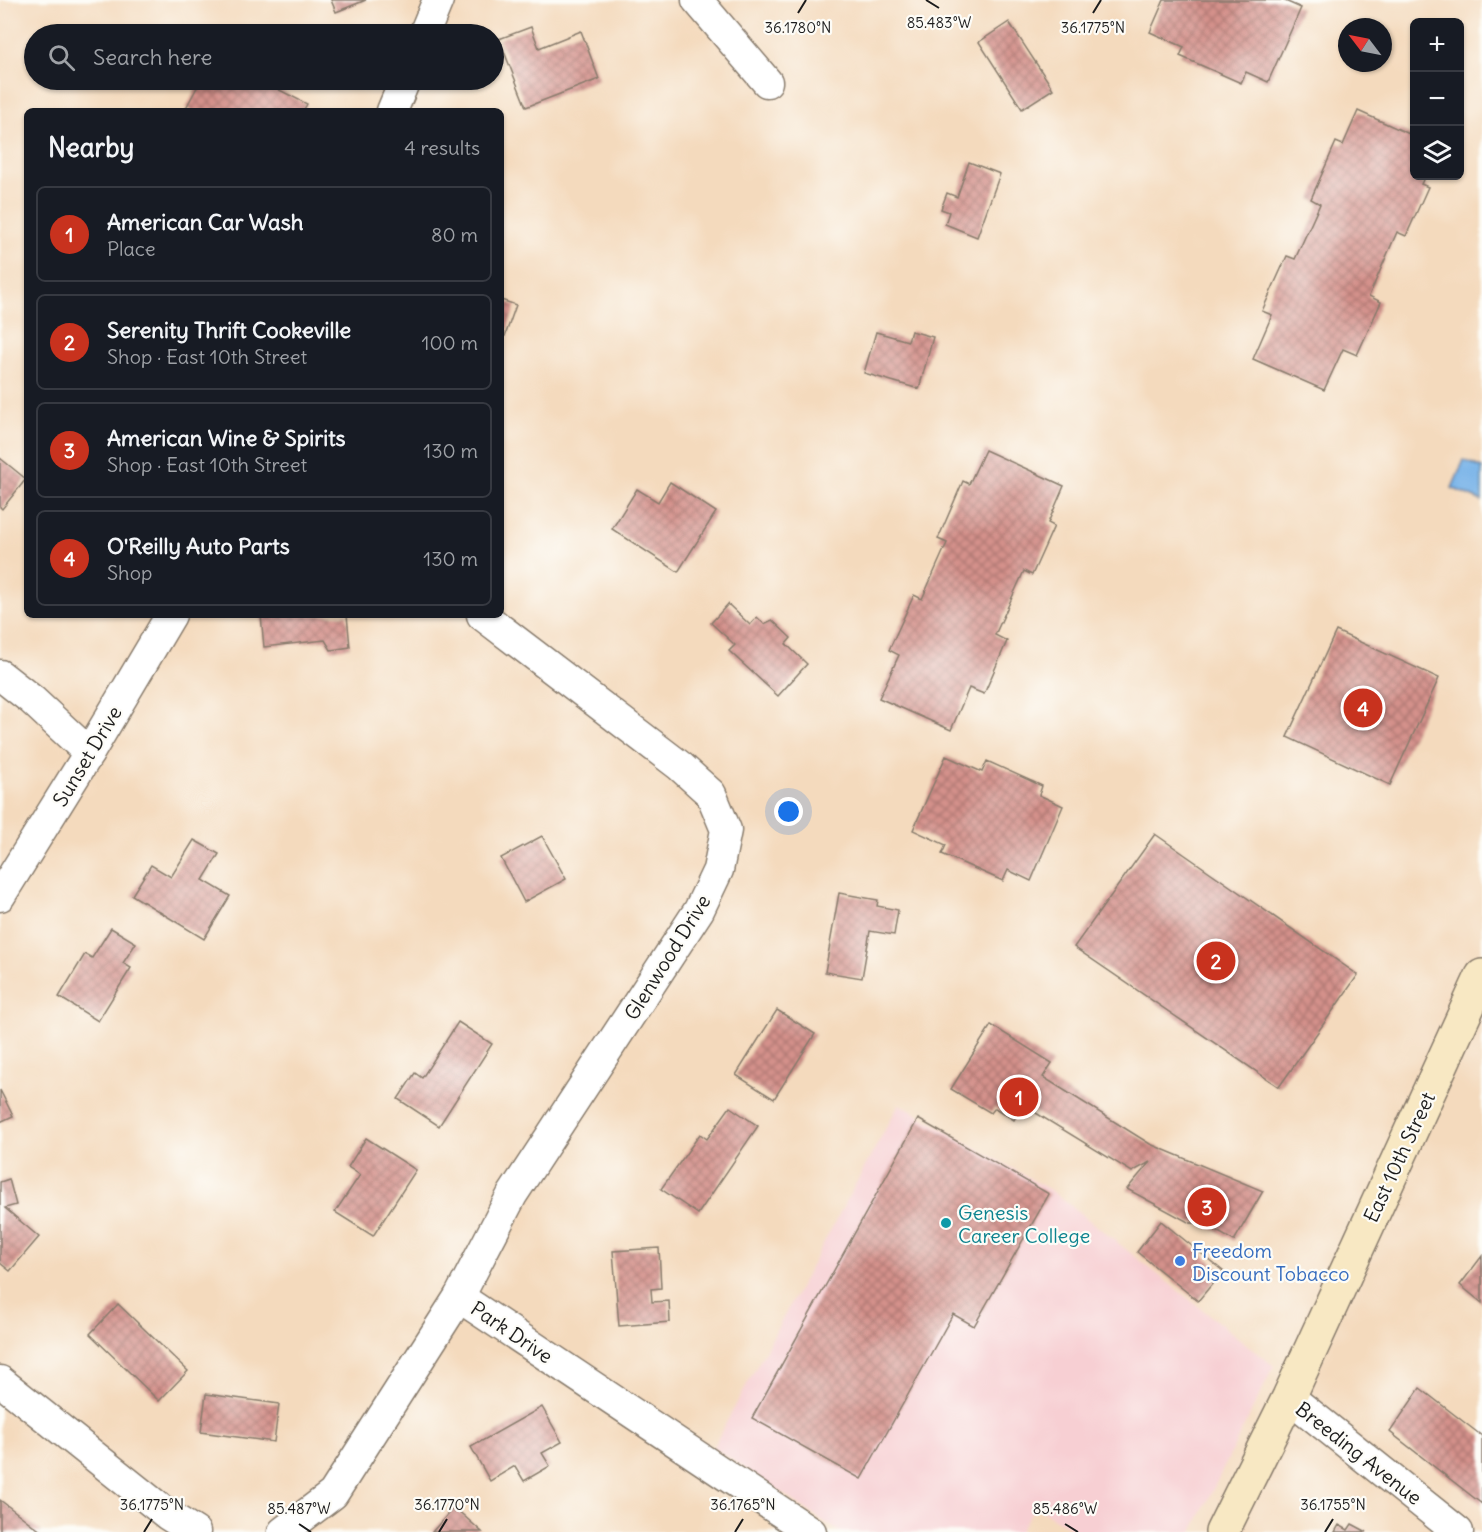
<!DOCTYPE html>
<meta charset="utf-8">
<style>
:root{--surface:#171b24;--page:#20242c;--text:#f1f3f6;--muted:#9ea1a6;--line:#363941;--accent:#c8321e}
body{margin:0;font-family:Delius,sans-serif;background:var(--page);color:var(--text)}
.controls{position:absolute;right:18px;top:18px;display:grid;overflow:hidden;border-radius:9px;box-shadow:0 2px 4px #0004}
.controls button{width:54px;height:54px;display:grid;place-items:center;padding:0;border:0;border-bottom:2px solid var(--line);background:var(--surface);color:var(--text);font:30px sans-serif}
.compass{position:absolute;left:1338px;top:18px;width:54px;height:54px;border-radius:50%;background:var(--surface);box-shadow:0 2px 4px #0004;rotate:302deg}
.you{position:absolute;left:789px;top:812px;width:21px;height:21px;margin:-15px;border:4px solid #fff;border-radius:50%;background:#1a73e8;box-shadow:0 0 0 9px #1a73e833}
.badge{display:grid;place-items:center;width:39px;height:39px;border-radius:50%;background:var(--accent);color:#fff;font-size:20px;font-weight:700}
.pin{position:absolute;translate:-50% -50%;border:3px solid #fff;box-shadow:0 2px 6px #0006}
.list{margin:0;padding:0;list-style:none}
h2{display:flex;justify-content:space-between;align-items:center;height:78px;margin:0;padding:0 24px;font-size:26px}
h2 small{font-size:20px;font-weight:400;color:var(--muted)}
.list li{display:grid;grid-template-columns:39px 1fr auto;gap:18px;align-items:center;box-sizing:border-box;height:96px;margin:0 12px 12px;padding:0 12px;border:2px solid var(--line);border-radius:9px}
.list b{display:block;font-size:22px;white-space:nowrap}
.list p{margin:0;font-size:20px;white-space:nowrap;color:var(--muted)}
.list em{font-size:20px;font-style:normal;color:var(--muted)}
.icon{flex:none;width:33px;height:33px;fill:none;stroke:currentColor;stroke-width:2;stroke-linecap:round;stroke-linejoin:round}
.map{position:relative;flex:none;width:1482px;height:1532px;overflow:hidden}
.search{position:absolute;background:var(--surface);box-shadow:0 2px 4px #0004;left:24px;top:24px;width:480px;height:66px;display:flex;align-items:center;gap:15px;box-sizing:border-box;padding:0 21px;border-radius:33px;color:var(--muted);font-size:22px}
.panel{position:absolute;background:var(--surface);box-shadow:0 2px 4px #0004;left:24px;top:108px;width:480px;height:510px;border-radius:9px}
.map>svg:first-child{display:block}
</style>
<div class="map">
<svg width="1482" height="1532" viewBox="0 0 1482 1532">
<defs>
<pattern id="building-cross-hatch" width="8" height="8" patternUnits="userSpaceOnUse" patternTransform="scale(1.5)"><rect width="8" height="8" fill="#d4918b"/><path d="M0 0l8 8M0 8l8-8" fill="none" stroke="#ab7671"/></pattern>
</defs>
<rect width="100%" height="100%" fill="#fdfcf7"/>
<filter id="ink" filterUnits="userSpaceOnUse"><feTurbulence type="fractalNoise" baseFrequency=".0167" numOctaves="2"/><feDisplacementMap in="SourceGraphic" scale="12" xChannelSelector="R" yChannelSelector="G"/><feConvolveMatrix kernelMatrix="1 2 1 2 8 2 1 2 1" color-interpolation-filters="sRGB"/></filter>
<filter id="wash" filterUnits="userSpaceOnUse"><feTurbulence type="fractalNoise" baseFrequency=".008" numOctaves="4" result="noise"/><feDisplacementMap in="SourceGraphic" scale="24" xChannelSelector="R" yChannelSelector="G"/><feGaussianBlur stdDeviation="1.35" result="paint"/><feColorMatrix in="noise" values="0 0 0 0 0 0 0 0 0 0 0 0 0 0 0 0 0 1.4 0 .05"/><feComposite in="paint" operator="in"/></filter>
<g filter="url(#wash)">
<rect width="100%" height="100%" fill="#f4dabd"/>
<polygon fill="#f7cfd3" points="899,1104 1052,1191 1274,1366 1192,1532 1077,1532 1035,1506 1019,1532 840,1532 713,1447"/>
<polygon fill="#77b2e8" stroke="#4a6782" stroke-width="1.5" points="1464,460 1482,468 1482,501 1452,488"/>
<g id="blocks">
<g fill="url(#building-cross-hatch)">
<polygon points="331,0 366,0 336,12"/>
<polygon points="1164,0 1283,0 1301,8 1268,82 1246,72 1241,83 1180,56 1184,47 1150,32"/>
<polygon points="1009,22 1053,89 1022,109 979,42"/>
<polygon points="531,27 539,48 581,31 599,79 526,107 499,39"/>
<polygon points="201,80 260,80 307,104 303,111 192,111 186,108"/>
<polygon points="1358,111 1414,136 1414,176 1425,176 1421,184 1428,187 1406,236 1397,232 1369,296 1381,302 1357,355 1343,349 1324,390 1253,359 1272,315 1262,311 1287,256 1295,259 1320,204 1311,199 1336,142 1343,145"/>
<polygon points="969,162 1000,174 977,237 945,224 949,212 941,209 947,193 957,197"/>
<polygon points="501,300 516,305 505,336 501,335"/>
<polygon points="911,331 933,337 919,389 864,373 876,332 908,341"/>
<polygon points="985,450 1064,486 1048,523 1054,526 1032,575 1024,571 995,635 1007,641 984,694 969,688 951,730 879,698 899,655 889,650 914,595 922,599 947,543 938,539 963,481 969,484"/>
<polygon points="0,458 26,479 2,509 0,507"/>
<polygon points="670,482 716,512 678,572 612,529 637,489 658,502"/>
<polygon points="728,604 750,625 757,617 764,624 772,620 791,638 786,644 807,664 778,696 729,651 735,645 711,623"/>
<polygon points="261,615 347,615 350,647 331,650 325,640 264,647"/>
<polygon points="1336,631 1439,678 1390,785 1287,737"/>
<polygon points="946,756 982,772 987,761 1042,786 1039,795 1063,806 1031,881 1008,870 1003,881 942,854 946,845 913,830"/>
<polygon points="1155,834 1358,975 1279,1087 1074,947"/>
<polygon points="542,836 566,879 524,902 501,858"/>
<polygon points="194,840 219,854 203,880 230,896 204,939 132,895 151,865 171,877"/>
<polygon points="839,893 878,900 877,906 898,910 894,935 870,931 862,978 825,972"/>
<polygon points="111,928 136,943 123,963 131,968 98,1021 59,997 85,954 92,958"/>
<polygon points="777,1010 815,1034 774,1099 736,1075"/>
<polygon points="458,1022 492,1044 439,1126 398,1099 415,1073 422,1078"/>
<polygon points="991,1025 1052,1063 1043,1077 1150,1144 1263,1191 1234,1241 1203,1223 1190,1223 1127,1189 1150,1162 1132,1172 1023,1105 1014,1120 995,1108 991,1113 951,1089"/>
<polygon points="0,1090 13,1116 0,1122"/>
<polygon points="730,1107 758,1126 698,1214 661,1189 700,1134 707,1139"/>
<polygon points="918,1119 1049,1194 974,1326 953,1314 861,1479 752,1418"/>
<polygon points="366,1138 416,1170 373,1236 335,1212 360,1175 348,1167"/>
<polygon points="9,1179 16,1205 5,1208 39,1237 10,1271 0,1263 0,1182"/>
<polygon points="1161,1221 1223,1271 1198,1301 1137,1252"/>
<polygon points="659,1248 661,1288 651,1289 652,1302 669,1301 670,1322 619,1326 613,1251"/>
<polygon points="1482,1256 1482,1303 1460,1285"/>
<polygon points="118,1304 188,1371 159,1401 90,1334"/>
<polygon points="1420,1388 1482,1436 1482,1504 1390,1432"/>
<polygon points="206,1394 279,1404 274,1442 201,1432"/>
<polygon points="542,1407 562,1442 542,1453 550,1466 524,1481 515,1466 490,1481 471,1447"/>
<polygon points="0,1500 42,1532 0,1532"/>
<polygon points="454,1507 482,1532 432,1532"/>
<polygon points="1352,1524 1367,1532 1335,1532 1339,1525 1348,1530"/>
</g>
</g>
</g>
<g filter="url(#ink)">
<use href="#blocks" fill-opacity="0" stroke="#887b6c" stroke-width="1.5"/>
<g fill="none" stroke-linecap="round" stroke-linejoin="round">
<defs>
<g id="street">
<polyline points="697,0 767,82"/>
<polyline points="424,34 438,0"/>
<polyline points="392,111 405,80"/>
<polyline points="0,675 32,700 89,753"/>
<polyline points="0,896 89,753 171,615"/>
<polyline points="459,1297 811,1532"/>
<polyline points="0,1381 168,1515 195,1532"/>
<polyline points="1289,1397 1458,1532"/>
<polyline points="283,1532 333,1494 459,1297 512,1195 699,910 718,870 726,830 711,794 680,766 482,615"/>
</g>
<polyline id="secondary" points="1222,1532 1289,1397 1482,976"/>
</defs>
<use href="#street" stroke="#887b6c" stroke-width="33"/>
<use href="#secondary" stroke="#887b6c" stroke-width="36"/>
<use href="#street" stroke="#fff" stroke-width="30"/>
<use href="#secondary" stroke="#f8e8c3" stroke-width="33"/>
</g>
</g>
<path fill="none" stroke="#1c1c1c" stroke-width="2" d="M926,0L939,8M798,13L806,0M1093,13L1101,0M299,1524L311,1532M1065,1524L1078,1532M144,1532L152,1519M439,1532L447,1519M735,1532L743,1519M1325,1532L1333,1519"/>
<circle fill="#0f9aa8" stroke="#fdfcf7" stroke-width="2" cx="946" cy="1223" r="6"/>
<circle fill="#3f7fe0" stroke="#fdfcf7" stroke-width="2" cx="1180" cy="1261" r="6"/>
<g text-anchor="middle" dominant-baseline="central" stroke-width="4.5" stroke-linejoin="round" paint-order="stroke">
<g font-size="20" fill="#1c1c1c" stroke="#fdfcf7">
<text transform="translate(87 756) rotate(-59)">Sunset Drive</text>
<text transform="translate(667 957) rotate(-58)">Glenwood Drive</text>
<text transform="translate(1399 1157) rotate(-65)">East 10th Street</text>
<text transform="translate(512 1332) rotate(34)">Park Drive</text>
<text transform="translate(1359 1453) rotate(38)">Breeding Avenue</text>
</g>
<g font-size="20" fill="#0d838f" stroke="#fdfcf7" text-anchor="start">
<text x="958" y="1212">Genesis<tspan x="958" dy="23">Career College</tspan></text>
</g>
<g font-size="20" fill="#366cbe" stroke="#fdfcf7" text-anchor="start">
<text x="1192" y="1250">Freedom<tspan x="1192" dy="23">Discount Tobacco</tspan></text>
</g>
</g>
<g font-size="15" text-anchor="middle" fill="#1c1c1c" stroke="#fdfcf7" stroke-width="4.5" stroke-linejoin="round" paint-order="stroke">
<text x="939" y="28">85.483°W</text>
<text x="798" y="33">36.1780°N</text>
<text x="1093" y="33">36.1775°N</text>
<text x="152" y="1510">36.1775°N</text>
<text x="447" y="1510">36.1770°N</text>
<text x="743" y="1510">36.1765°N</text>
<text x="1333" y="1510">36.1755°N</text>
<text x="299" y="1514">85.487°W</text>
<text x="1065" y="1514">85.486°W</text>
</g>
</svg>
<div class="controls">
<button>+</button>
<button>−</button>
<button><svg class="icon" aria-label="layers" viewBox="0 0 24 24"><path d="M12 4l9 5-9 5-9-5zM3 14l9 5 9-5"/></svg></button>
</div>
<svg class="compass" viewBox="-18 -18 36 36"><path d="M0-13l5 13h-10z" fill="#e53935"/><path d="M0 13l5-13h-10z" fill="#9ea1a6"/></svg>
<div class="you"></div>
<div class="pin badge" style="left:1019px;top:1097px">1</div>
<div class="pin badge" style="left:1216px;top:961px">2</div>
<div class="pin badge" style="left:1207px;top:1207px">3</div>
<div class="pin badge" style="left:1363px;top:708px">4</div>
<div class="search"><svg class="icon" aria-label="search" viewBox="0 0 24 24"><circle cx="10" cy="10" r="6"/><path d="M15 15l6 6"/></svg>Search here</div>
<section class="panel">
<h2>Nearby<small>4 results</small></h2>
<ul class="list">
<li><span class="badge">1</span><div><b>American Car Wash</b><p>Place</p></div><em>80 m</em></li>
<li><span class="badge">2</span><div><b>Serenity Thrift Cookeville</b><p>Shop · East 10th Street</p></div><em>100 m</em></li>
<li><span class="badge">3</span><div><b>American Wine &amp; Spirits</b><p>Shop · East 10th Street</p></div><em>130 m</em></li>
<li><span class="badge">4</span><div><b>O'Reilly Auto Parts</b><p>Shop</p></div><em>130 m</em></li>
</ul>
</section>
</div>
